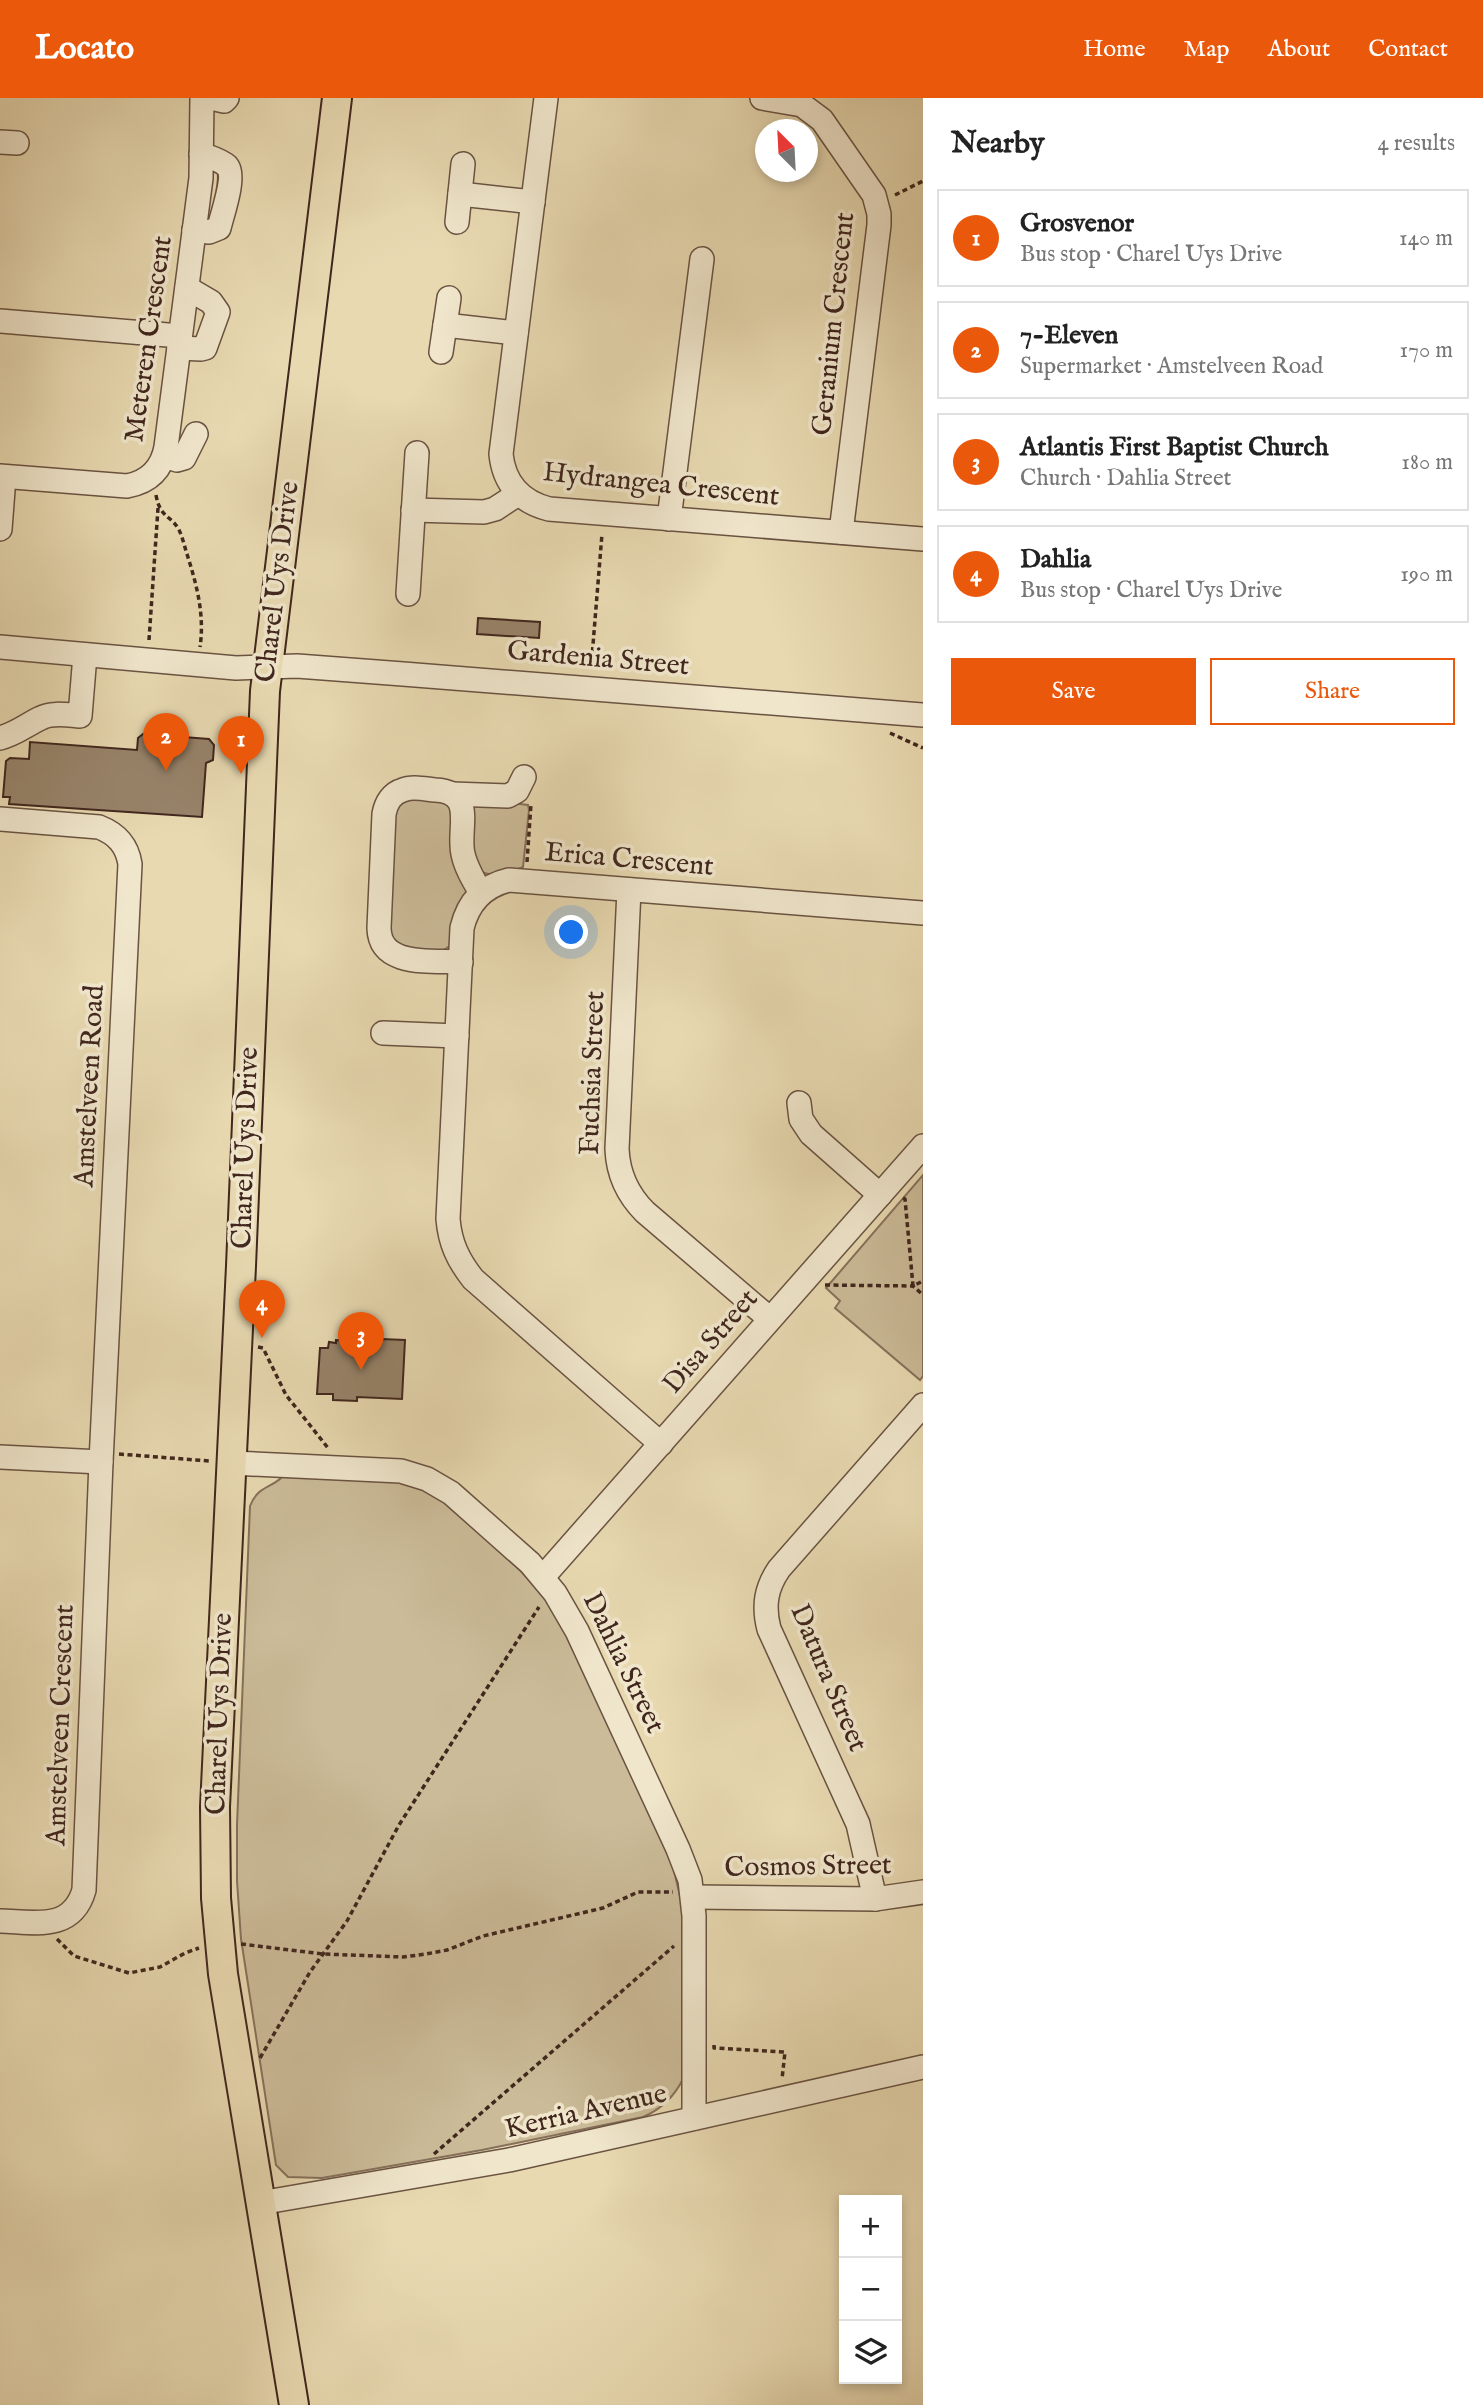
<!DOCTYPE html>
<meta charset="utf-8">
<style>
:root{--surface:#fff;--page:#f2f2f2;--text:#222;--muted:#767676;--line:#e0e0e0;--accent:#ea580c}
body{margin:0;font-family:"IM FELL English",serif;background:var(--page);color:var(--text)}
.controls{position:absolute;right:21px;bottom:21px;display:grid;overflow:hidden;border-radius:0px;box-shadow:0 4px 10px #0003}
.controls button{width:63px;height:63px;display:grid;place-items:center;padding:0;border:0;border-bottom:2px solid var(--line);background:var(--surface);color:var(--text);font:35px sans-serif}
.compass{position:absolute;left:755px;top:21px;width:63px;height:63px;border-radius:50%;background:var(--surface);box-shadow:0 4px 10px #0003;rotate:336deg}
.you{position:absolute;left:572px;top:835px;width:24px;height:24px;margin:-18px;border:5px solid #fff;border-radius:50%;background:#1a73e8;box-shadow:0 0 0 10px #1a73e833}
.badge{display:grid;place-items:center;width:46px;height:46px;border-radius:50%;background:var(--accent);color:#fff;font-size:23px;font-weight:700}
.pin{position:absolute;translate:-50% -58px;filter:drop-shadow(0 2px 4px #0008)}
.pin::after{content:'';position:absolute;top:37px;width:24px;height:21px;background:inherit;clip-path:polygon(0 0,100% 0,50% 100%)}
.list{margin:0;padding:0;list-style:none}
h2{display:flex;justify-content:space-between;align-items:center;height:91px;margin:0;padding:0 28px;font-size:30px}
h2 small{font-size:23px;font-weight:400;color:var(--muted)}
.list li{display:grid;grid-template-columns:46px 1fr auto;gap:21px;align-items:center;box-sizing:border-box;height:98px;margin:0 14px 14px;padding:0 14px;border:2px solid var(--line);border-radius:0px}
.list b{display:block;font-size:26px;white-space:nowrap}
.list p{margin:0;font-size:23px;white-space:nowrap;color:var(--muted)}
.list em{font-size:23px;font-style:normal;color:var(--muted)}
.actions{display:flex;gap:14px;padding:21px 28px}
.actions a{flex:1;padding:16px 0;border:2px solid var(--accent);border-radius:0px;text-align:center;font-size:24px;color:var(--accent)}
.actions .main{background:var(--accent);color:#fff}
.icon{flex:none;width:38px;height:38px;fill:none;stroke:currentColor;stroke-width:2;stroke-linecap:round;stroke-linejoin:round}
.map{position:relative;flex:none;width:923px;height:2307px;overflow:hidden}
header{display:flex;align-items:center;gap:42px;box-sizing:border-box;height:98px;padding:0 35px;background:var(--accent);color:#fff}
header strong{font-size:33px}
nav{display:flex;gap:38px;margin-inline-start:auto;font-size:24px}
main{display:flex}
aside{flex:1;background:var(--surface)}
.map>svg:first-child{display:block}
</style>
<header>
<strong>Locato</strong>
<nav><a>Home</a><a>Map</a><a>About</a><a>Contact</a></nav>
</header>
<main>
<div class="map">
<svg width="923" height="2307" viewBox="0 0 923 2307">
<rect width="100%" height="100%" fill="#e8d9b1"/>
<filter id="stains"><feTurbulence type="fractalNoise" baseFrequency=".00286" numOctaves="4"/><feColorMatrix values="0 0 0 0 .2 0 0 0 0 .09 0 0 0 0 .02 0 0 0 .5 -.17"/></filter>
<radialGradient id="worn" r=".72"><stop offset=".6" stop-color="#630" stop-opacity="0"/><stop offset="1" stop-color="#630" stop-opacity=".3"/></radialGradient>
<g fill="#cbbb98" stroke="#86705a" stroke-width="2">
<polygon points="399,700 449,702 467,793 451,847 441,854 389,847 391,715"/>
<path d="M504,704L528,707L529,712L523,769C508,776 483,782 473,767L472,710L477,705Z"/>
<polygon points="923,1077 923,1278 920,1282 835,1210 840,1203 826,1190"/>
<path d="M284,1377C321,1379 378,1376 412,1386C431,1391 446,1406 461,1418C500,1449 531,1480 560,1521L671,1760L683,1811V1981C674,1999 662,2011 643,2019L482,2052L322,2080L288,2079L276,2067L241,1841L237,1783V1727L250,1408C258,1387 272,1391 284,1377Z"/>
</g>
<g fill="#97836a" stroke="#40261d" stroke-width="2">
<polygon points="478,520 540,524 539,540 477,536"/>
<polygon points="143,636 209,641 214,647 213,662 206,665 202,719 9,706 10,699 3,699 6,663 10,660 29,661 30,644 137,652 138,640"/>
<polygon points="381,1241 405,1242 402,1301 357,1299 357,1303 333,1302 333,1296 317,1296 320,1250 328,1250 329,1244 336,1245 336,1242 381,1244"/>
</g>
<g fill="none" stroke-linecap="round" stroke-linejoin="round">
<defs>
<g id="minor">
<polyline points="211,0 224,3 227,0"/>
<path d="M546,0L501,356C504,386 521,404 549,411L923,441"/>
<polyline points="762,0 802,7 822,22 874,97 879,116 879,127 841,434"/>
<polyline points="0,44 17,45"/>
<polyline points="460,96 533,104"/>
<polyline points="457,124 463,66"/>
<path d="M194,132L209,134L219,130C222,117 236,78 227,68C221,62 209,59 201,56"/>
<polyline points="0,223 180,238"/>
<polyline points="445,227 516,235"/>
<polyline points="179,250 201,251 205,250 218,214 211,204 187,190"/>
<polyline points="441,254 449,200"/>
<polyline points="165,358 177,362 184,360 196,336"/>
<path d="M0,378L127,388C149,384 162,371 166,349L201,80L202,0"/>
<polyline points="413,412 484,414 495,411 518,396"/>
<polyline points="669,421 702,161"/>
<polyline points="0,431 4,379"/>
<polyline points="408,496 417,355"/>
<polyline points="0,549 236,570 297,568 403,576 923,617"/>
<path d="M0,640C16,636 26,627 41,620C52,614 67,617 80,618L85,557"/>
<polyline points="452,696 508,698 517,693 524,679"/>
<path d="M0,721L99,729C117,736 127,747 130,766L101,1364L84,1792C72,1834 34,1824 0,1823"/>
<path d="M629,792L617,1051C618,1076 627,1096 645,1114L770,1221"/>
<path d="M461,864C432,862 380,870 379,830L384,716C386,705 392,695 403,692C412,688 425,691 435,692C477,694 457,731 463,756C466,770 474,783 481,795"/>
<polyline points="383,935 457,938"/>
<polyline points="799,1005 801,1021 811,1036 880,1097"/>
<path d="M661,1346L473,1181C458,1162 450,1145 448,1121L462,830C468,805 483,788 509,782L923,815"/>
<polyline points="0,1359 101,1364"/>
<polyline points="232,1365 401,1373 427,1381 451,1395 530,1465 555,1495 577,1533 678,1751 690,1782 694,1818 694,2020"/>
<polyline points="543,1479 923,1048"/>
<polyline points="693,1799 875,1801 923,1794"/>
<path d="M875,1801L858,1726L769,1531C763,1508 766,1490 779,1471L923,1307"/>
<polyline points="260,2105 509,2062 923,1969"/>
</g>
<polyline id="major" points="294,2307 223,1876 216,1800 215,1709 241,1168 265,593 337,0"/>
</defs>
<use href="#minor" stroke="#6a5342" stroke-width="26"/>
<use href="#major" stroke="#40261d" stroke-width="32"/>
<g stroke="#40261d" stroke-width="3.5" stroke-dasharray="5 3.5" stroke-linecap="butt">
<polyline points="895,97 923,83"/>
<path d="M156,397C160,420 171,417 179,432C182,438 184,446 186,453C196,484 205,516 200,549"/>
<polyline points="149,542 158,410"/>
<polyline points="591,571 602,436"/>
<polyline points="890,635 923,650"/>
<polyline points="527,764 531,706"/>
<polyline points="903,1100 905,1101 913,1188 923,1183"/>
<polyline points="825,1187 913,1188 923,1197"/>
<polyline points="258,1249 263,1250 286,1297 328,1350"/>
<polyline points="119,1356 209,1363"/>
<polyline points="57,1841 74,1858 129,1875 160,1869 185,1855 199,1850"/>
<polyline points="241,1846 323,1856 403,1859 426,1856 447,1852 483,1838 603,1810 638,1794 673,1794"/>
<polyline points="714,1947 714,1950 785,1954 782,1981"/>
<polyline points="260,1960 310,1874 347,1823 399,1727 539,1509"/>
<polyline points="434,2056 674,1848"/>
</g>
<use href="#minor" stroke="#f0e6cc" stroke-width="23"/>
<use href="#major" stroke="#e8d9b1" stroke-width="28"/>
</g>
<g text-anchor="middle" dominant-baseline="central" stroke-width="7" stroke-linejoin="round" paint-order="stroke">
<g font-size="28" fill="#40261d" stroke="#f0e6cc">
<text transform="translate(834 226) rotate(-84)">Geranium Crescent</text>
<text transform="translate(149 241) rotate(-82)">Meteren Crescent</text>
<text transform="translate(661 387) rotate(6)">Hydrangea Crescent</text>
<text transform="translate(278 484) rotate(-83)">Charel Uys Drive</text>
<text transform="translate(598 561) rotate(5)">Gardenia Street</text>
<text transform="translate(629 762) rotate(5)">Erica Crescent</text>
<text transform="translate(593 975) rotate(-88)">Fuchsia Street</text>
<text transform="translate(90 988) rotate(-87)">Amstelveen Road</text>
<text transform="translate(246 1050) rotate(-88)">Charel Uys Drive</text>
<text transform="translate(711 1244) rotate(-49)">Disa Street</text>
<text transform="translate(623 1565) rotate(64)">Dahlia Street</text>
<text transform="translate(828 1580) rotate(67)">Datura Street</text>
<text transform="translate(220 1616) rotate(-88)">Charel Uys Drive</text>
<text transform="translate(61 1627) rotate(-88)">Amstelveen Crescent</text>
<text transform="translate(808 1769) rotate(-1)">Cosmos Street</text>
<text transform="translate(586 2014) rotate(-13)">Kerria Avenue</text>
</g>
</g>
<rect width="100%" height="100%" filter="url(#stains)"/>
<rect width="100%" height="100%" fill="url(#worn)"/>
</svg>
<div class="controls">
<button>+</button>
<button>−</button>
<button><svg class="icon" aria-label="layers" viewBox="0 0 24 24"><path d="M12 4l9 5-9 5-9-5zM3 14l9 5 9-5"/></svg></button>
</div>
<svg class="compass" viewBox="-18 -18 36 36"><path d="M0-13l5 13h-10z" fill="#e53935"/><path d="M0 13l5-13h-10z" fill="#767676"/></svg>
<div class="you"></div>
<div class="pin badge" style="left:241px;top:676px">1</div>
<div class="pin badge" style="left:166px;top:673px">2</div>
<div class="pin badge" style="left:361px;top:1272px">3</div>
<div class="pin badge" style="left:262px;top:1240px">4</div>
</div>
<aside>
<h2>Nearby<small>4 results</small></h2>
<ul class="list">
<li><span class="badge">1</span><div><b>Grosvenor</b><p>Bus stop · Charel Uys Drive</p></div><em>140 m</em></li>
<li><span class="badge">2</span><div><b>7-Eleven</b><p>Supermarket · Amstelveen Road</p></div><em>170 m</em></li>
<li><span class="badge">3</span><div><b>Atlantis First Baptist Church</b><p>Church · Dahlia Street</p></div><em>180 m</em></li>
<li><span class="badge">4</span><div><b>Dahlia</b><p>Bus stop · Charel Uys Drive</p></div><em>190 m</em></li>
</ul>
<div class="actions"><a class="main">Save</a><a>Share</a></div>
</aside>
</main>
